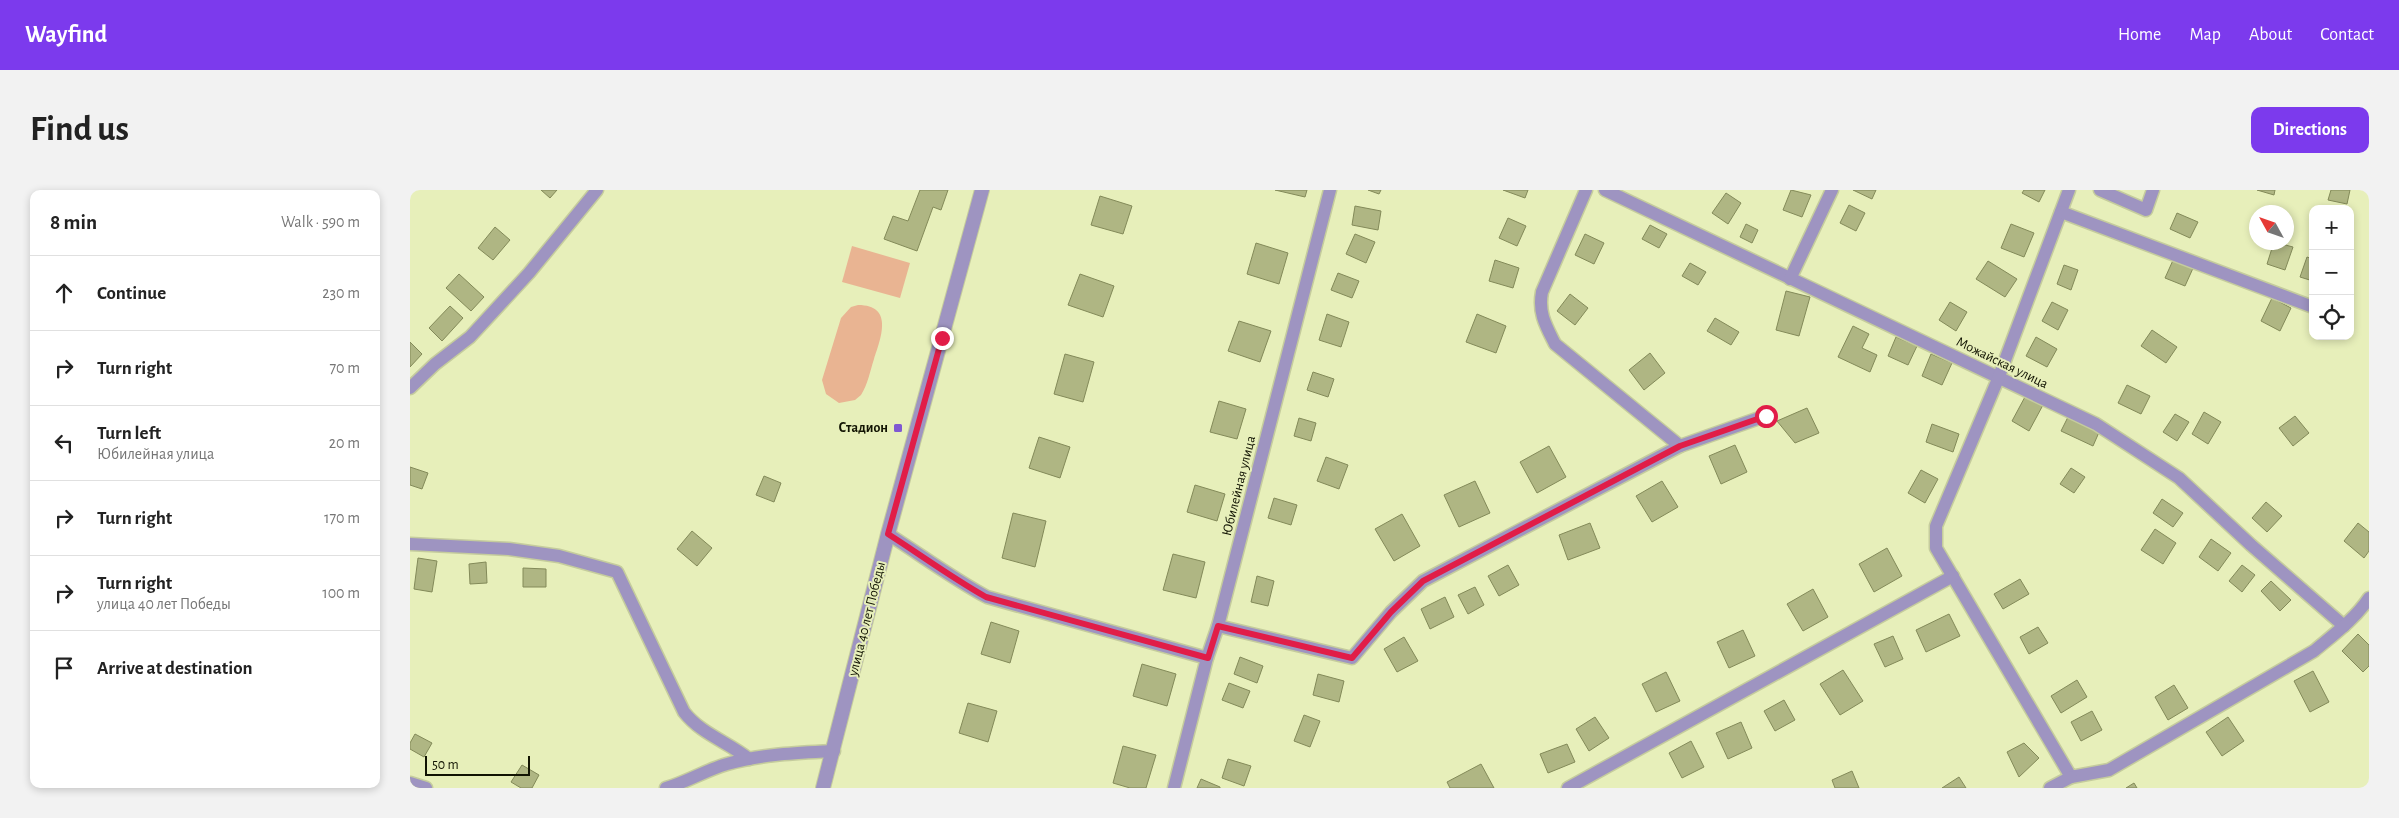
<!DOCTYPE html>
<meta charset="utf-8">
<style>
:root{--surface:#fff;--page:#f2f2f2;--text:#222;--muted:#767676;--line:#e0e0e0;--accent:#7c3aed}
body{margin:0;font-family:"Alegreya Sans",sans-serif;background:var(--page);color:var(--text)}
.controls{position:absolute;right:15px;top:15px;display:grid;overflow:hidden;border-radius:10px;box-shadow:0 2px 8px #0003}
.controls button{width:45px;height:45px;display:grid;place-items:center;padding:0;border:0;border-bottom:1px solid var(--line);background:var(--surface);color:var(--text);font:25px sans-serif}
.compass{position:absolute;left:1839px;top:15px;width:45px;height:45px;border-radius:50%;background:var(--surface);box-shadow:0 2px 8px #0003;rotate:310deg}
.scale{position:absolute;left:15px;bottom:12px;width:105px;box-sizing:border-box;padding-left:5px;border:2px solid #111302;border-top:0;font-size:14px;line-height:18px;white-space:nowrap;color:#111302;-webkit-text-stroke:4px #e7efba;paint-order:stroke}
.stop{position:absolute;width:15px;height:15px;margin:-11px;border:4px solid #e11d48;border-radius:50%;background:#fff}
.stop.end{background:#e11d48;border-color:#fff;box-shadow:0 1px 5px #0008}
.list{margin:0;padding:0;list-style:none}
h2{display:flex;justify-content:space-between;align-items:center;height:65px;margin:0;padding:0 20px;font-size:21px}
h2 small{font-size:16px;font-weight:400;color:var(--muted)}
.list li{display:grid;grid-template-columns:32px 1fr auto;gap:15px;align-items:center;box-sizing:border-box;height:75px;padding:0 20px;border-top:1px solid var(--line)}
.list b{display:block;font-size:19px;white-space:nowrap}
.list p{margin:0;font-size:16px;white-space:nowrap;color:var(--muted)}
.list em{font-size:16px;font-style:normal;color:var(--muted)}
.icon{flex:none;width:28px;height:28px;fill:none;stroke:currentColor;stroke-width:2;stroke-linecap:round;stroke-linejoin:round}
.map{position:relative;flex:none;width:1959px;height:598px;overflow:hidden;border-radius:10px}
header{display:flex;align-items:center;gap:30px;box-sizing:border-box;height:70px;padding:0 25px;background:var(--accent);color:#fff}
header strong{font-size:24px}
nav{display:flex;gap:28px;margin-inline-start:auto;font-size:18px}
.intro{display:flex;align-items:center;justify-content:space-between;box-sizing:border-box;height:120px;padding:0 30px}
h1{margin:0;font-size:35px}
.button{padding:12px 22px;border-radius:10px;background:var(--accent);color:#fff;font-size:18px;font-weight:700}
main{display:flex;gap:30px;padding:0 30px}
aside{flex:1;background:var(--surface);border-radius:10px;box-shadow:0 2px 8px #0003}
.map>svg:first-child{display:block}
</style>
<header>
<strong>Wayfind</strong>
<nav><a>Home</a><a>Map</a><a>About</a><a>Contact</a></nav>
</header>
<div class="intro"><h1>Find us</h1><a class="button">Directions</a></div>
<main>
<aside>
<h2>8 min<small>Walk · 590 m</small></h2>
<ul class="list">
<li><svg class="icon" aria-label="ahead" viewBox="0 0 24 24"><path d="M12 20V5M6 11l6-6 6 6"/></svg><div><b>Continue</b></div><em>230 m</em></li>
<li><svg class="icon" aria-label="right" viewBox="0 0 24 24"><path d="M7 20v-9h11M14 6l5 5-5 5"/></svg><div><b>Turn right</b></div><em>70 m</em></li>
<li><svg class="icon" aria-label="left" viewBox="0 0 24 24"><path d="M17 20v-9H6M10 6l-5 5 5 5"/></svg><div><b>Turn left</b><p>Юбилейная улица</p></div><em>20 m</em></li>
<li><svg class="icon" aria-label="right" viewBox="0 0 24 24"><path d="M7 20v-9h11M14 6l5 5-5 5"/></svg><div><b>Turn right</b></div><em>170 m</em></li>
<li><svg class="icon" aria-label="right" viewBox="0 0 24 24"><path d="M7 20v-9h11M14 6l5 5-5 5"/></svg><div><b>Turn right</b><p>улица 40 лет Победы</p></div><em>100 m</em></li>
<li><svg class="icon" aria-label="arrive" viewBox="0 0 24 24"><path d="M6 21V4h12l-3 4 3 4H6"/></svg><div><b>Arrive at destination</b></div></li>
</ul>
</aside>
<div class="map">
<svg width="1959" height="598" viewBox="0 0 1959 598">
<rect width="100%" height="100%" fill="#e7efba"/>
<g fill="#e9b492">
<polygon points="442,56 500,73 490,108 432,92"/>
<path d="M448,115C484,115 471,148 464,169C460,181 458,194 451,205L445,210L429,213L416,204L412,190L431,128L441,117Z"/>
</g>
<g fill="#afb683" stroke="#838a59">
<polygon points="131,0 147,0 140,8"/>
<polygon points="510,0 538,0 531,20 523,17 507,61 474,49 483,26 498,31"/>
<polygon points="865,0 897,0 895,7"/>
<polygon points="958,0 971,0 969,4"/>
<polygon points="1093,0 1118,0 1115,8"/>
<polygon points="1381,0 1401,5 1392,27 1373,20"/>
<polygon points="1443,0 1466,0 1462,9"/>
<polygon points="1614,0 1635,0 1629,12 1612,3"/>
<polygon points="1847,0 1865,0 1864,5"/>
<polygon points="1921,0 1940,0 1937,14 1918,10"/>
<polygon points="1316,3 1331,13 1318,34 1302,23"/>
<polygon points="690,6 722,16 713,44 681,35"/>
<polygon points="1439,15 1455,23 1446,41 1430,33"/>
<polygon points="945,16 971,21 968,40 942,35"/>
<polygon points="1767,23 1788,32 1780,48 1760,39"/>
<polygon points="1098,28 1116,36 1107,56 1089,48"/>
<polygon points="1336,34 1348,40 1342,53 1330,47"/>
<polygon points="1601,34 1624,43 1614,67 1591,58"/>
<polygon points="1240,35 1257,44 1249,58 1232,49"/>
<polygon points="85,37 100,50 83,70 68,58"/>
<polygon points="945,44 965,52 956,73 936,64"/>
<polygon points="1175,44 1194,53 1184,74 1165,65"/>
<polygon points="1864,52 1883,57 1875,80 1857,74"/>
<polygon points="846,53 878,63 869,94 837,84"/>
<polygon points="1897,67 1903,69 1903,91 1890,87"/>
<polygon points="1764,68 1784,76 1775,96 1755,88"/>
<polygon points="1085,70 1109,78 1103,98 1079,91"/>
<polygon points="1578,71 1607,89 1595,107 1566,89"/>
<polygon points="1280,73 1296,82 1288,95 1272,86"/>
<polygon points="1654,75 1668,80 1661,100 1647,94"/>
<polygon points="928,83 949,91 942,108 921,100"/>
<polygon points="49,84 74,107 61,121 36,98"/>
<polygon points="670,84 704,96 693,127 658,115"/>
<polygon points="1376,101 1400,107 1389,146 1366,140"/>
<polygon points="1160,104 1178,118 1165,135 1147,121"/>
<polygon points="1862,108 1881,118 1870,141 1851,131"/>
<polygon points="1540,112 1557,122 1546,141 1529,130"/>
<polygon points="1642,112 1658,120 1648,140 1632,131"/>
<polygon points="40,116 53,128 32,151 19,138"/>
<polygon points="917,124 939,132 931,157 909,150"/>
<polygon points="1067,124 1096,136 1086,163 1056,152"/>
<polygon points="1305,128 1329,142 1321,155 1297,141"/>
<polygon points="829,131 861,141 850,172 818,161"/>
<polygon points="1443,136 1459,144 1452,158 1467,165 1460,182 1428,167"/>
<polygon points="1742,140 1767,157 1756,173 1731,156"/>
<polygon points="1486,147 1507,156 1498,175 1478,166"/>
<polygon points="1626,147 1647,159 1637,177 1616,166"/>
<polygon points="0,152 12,164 0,177"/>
<polygon points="1240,163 1255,183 1234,200 1219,180"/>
<polygon points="655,164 684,172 673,212 644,204"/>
<polygon points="1521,164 1542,173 1532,195 1512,186"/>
<polygon points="903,182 924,189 918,207 897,200"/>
<polygon points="1717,195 1740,206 1731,224 1708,213"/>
<polygon points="1616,205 1633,215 1619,241 1602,231"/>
<polygon points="809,211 836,219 827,249 800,242"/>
<polygon points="1397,218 1409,243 1385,253 1367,231"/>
<polygon points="1794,222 1811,232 1798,254 1782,244"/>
<polygon points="1765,224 1779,232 1767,251 1753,242"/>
<polygon points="1659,225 1690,240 1683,256 1651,241"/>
<polygon points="1885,226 1899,243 1883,256 1869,238"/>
<polygon points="889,228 906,233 901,251 884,246"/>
<polygon points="1522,234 1549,244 1543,262 1516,252"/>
<polygon points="629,247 660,257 650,288 619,278"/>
<polygon points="1325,255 1337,282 1311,294 1299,266"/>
<polygon points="1139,256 1156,287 1127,303 1110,272"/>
<polygon points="916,267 938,275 929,299 907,291"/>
<polygon points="0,277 18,283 12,299 0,295"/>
<polygon points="1661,278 1675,287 1664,303 1650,294"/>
<polygon points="1511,280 1528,289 1515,313 1498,303"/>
<polygon points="354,286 371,293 364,312 346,305"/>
<polygon points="1065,291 1080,323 1049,337 1034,305"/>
<polygon points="1252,291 1268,317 1242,332 1226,306"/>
<polygon points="785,295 815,304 807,331 777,322"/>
<polygon points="864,308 887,315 881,335 858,328"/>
<polygon points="1752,309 1773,323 1763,337 1743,323"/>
<polygon points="1856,312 1872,326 1857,342 1842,328"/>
<polygon points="603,323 636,331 625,377 592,368"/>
<polygon points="992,324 1010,356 984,371 965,339"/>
<polygon points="1180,333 1190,358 1158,370 1149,345"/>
<polygon points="1948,333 1959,342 1959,361 1954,368 1934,351"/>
<polygon points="1745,339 1766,353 1753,374 1731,360"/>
<polygon points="282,341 302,358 287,376 267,359"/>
<polygon points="1801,349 1821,363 1808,381 1789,367"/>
<polygon points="1477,358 1492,386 1464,402 1449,374"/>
<polygon points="763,364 795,372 786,408 753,400"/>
<polygon points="8,368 27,371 22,402 4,399"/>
<polygon points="76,372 77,393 60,394 59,374"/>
<polygon points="1098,375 1109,395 1089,406 1078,386"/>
<polygon points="1832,375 1845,385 1832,402 1819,391"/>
<polygon points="113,378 136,379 136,397 113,397"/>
<polygon points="847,386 864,391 858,416 841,412"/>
<polygon points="1610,389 1619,404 1593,419 1584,404"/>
<polygon points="1861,391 1881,410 1870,421 1851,401"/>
<polygon points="1065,397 1074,415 1058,424 1048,405"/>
<polygon points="1403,399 1418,427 1393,441 1377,414"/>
<polygon points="1035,407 1044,427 1020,439 1011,419"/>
<polygon points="1539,424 1550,446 1516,462 1506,440"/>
<polygon points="581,432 609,441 600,473 571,464"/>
<polygon points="1628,437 1638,453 1619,464 1610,447"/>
<polygon points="1333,440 1345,466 1319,478 1307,452"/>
<polygon points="1948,444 1959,455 1959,476 1953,482 1932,461"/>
<polygon points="1483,446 1493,469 1475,477 1464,454"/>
<polygon points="994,447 1008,471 987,482 974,459"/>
<polygon points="830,467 853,476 847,493 824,484"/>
<polygon points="732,474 766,484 757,516 723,506"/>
<polygon points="1433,480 1453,511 1430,525 1410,494"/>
<polygon points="1903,481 1919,512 1900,522 1884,491"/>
<polygon points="1256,482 1270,511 1246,522 1232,494"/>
<polygon points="908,484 934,491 929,512 903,505"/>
<polygon points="1667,490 1677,507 1651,523 1641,506"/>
<polygon points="819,493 840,501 833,518 812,510"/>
<polygon points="1764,495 1778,518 1758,530 1745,507"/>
<polygon points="1374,510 1385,530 1365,541 1354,521"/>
<polygon points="558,513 587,521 578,552 549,543"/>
<polygon points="1682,521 1692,540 1671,551 1661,532"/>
<polygon points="894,525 910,531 900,557 884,551"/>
<polygon points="1185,527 1199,548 1179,561 1166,539"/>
<polygon points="1818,527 1834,551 1812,566 1796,542"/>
<polygon points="1331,532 1342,558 1318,569 1306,543"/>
<polygon points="5,544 22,553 14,567 0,559 0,553"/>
<polygon points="1281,551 1294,577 1272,588 1259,563"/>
<polygon points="1614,553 1629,568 1609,587 1597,562"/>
<polygon points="1157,554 1165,572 1138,583 1130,564"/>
<polygon points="713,556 746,565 736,598 720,598 703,593"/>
<polygon points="818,569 841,576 834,596 812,588"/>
<polygon points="1071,574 1084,598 1040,598 1037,592"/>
<polygon points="112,575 129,585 122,598 111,598 101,592"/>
<polygon points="1442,581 1449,598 1425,598 1422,590"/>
<polygon points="1549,587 1556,598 1532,598"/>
<polygon points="791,589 810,597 810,598 787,598"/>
<polygon points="1724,593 1727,598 1716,598"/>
</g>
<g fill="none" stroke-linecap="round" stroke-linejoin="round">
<defs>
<g id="minor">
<path d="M1176,0L1132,102C1128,123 1136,136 1145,154L1270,256L1355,226"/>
<polyline points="1195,0 1686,234 1769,288 1841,355 1934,436"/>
<path d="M1659,0L1588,189L1526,336V358L1661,587L1699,580L1904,461C1923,445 1945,429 1959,408"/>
<polyline points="1690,0 1736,20 1743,0"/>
<polyline points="1651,22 1903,117"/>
<polyline points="1380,89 1422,0"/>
<polyline points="0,198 25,174 60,147 119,83 187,0"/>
<path d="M478,344C511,365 542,388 577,407L797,468"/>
<path d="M0,354L99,359L149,366L207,382L274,522C291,544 318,552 339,569"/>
<polyline points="808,436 942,468 981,422 1013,391 1270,256"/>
<polyline points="0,593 16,598"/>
<path d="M256,598C277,592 296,580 317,574C352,564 388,563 424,561"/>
<polyline points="764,598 797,468 808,436 920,0"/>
<polyline points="1158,598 1543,386"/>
<polyline points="1640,598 1661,587"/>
</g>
<polyline id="tertiary" points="413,598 478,344 572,0"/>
</defs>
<use href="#minor" stroke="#c5cc9d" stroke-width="15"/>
<use href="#tertiary" stroke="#c5cc9d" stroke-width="16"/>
<use href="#minor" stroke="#9e94c1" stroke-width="12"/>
<use href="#tertiary" stroke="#9e94c1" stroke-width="14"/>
</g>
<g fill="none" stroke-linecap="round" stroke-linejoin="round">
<path stroke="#e11d48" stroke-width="6" d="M532,148L478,344C511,365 542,388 576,407L798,468L808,436L942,468L981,422L1013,391L1270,256L1356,226"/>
</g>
<rect fill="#7f58d2" stroke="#e7efba" stroke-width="2" x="483" y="233" width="10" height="10" rx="2.5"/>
<g text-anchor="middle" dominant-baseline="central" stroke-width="4" stroke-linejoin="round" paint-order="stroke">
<g font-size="14" fill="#111302" stroke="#e7efba">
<text transform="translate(1592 173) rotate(26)">Можайская улица</text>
<text transform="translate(829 296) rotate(-76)">Юбилейная улица</text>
<text transform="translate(457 429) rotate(-76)">улица 40 лет Победы</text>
</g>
<g font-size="14" font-weight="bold" fill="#111302" stroke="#e7efba" text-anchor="end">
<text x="478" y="238">Стадион</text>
</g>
</g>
</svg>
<div class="controls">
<button>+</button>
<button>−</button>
<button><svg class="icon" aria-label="locate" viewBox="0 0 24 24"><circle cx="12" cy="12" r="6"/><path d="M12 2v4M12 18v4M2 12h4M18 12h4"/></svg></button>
</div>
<svg class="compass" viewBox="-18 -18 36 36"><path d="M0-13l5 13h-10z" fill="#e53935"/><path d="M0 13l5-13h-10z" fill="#767676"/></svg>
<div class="scale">50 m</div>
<div class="stop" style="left:1356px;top:226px"></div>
<div class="stop end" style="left:532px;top:148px"></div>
</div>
</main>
